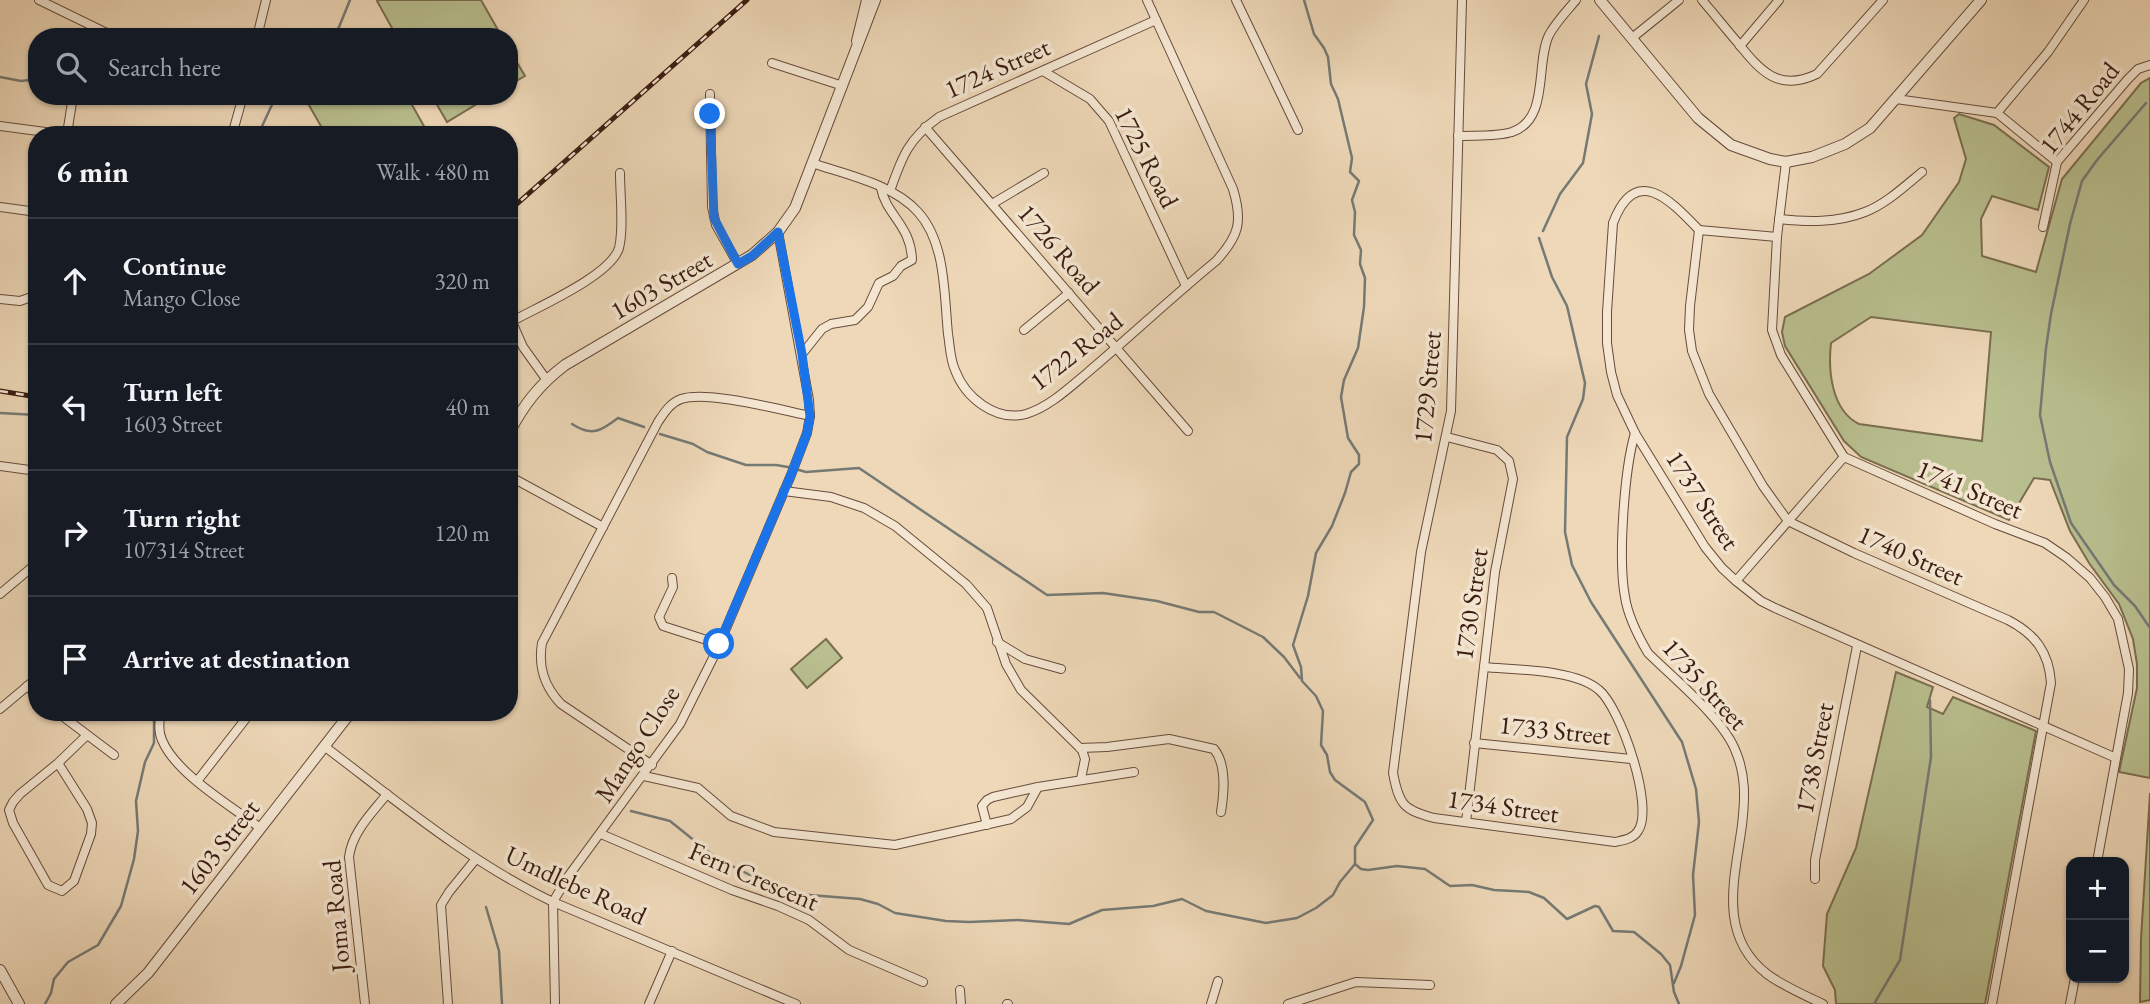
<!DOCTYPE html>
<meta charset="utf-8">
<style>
:root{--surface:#171b24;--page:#20242c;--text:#f1f3f6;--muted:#9ea1a6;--line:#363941}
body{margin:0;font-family:"EB Garamond",serif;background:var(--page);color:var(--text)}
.controls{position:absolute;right:21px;bottom:21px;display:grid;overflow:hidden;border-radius:14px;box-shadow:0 2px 5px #0004}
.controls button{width:63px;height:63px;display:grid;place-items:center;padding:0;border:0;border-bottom:2px solid var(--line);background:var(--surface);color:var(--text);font:35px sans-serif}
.stop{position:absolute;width:21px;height:21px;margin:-16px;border:5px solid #1a73e8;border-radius:50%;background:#fff}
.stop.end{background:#1a73e8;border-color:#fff;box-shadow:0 2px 7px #0008}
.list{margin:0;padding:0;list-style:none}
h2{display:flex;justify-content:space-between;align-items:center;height:91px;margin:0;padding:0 28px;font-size:30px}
h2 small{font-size:23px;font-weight:400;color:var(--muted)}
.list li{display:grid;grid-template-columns:46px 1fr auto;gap:21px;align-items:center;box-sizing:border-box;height:126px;padding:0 28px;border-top:2px solid var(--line)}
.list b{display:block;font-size:26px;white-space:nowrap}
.list p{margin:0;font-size:23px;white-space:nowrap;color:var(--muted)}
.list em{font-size:23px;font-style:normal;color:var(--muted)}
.icon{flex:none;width:38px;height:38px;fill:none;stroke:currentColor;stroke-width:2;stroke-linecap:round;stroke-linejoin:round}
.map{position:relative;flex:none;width:2150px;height:1004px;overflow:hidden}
.search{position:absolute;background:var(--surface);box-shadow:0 2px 5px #0004;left:28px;top:28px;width:490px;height:77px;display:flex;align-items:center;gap:18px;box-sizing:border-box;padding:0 24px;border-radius:28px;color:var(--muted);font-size:26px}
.panel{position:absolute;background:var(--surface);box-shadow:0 2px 5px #0004;left:28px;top:126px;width:490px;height:595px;border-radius:28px}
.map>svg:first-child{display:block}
</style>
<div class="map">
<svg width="2150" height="1004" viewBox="0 0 2150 1004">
<rect width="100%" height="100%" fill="#eed8b8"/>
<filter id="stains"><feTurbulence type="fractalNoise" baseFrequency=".00286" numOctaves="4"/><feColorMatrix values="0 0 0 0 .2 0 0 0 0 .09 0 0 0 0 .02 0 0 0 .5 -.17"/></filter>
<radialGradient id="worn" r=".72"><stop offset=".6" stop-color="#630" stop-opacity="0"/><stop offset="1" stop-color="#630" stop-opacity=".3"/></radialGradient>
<g fill="#b9bf8f" stroke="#7a6e50" stroke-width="2" fill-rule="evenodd">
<polygon points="379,0 481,0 502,37 397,37 377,1"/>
<polygon points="509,49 525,76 509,85"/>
<path d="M2150,78V778L2119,772L2137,688V664L2133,639L2119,604L2089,563L2070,531L2050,480L2034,478L2009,520L1861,457L1844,441L1785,346L1782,332L1785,317L1869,274L1922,235L1959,182L1966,159L1954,118L1959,114L1994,125L2049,167L2038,210L1992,196L1981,219L1982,256L2036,272L2062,179L2141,83ZM1871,317L1991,332L1982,441L1859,424C1831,410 1828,370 1831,343Z"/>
<polygon points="312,96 407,96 429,135 326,135 306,100"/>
<polygon points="432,96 490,96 447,122"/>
<polygon points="826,639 842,658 807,688 791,669"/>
<polygon points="1896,672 1933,687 1927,707 1943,714 1953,697 2036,731 1985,1004 1836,1004 1835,990 1823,966 1827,914 1856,848"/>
<polygon points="2150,793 2150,1000 2140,1002 2141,939"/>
</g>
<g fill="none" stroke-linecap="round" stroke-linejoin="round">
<g stroke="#757a75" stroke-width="2.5">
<polyline points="1304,0 1314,34 1324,48 1328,57 1331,84 1338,99 1352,158 1350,172 1359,181 1352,200 1355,212 1354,235 1361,250 1360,264 1365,278 1364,307 1358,348 1344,380 1341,397 1348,438 1359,455 1359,464 1351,472 1345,493 1332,526 1316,553 1308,596 1293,645 1301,667 1302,681 1316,696 1323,711 1321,745 1327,755 1330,772 1335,780 1365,802 1373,820 1355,847 1355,864 1361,869 1368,870 1397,866 1425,869 1450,886 1472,885 1494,890 1529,892 1544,898 1567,919 1595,906 1599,907 1613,931 1634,932 1661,954 1670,965 1674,992 1679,1004"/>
<polyline points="332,37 339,27 350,0"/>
<polyline points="0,77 21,81 37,79"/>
<polyline points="169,96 180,98 197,96"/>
<polyline points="212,96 229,101 239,99"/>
<polyline points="246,98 257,96"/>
<polyline points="2146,103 2097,160 2082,181 2070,224 2051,314 2046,348 2040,415 2050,462 2071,523 2114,585 2135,606 2150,628"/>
<polyline points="258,135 276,96"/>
<polyline points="1543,231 1560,194 1583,163 1592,114 1586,84 1599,36"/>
<polyline points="1539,238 1552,277 1567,306 1585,383 1583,399 1567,437 1565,532 1572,565 1591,602 1682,742 1696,789 1699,822 1693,875 1695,915 1681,966 1674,983"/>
<polyline points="0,413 37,415"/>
<path d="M572,424C592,437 601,431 618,418L644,427"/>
<polyline points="660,434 693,444 707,452 746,465 776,465 788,467"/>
<polyline points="799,470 806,472 859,468 1047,595 1103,593 1157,601 1199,612 1214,612 1263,637 1284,657 1300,678"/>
<polyline points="631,811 670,821 716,858 760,880 797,894 860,899 878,904 895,913 946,921 969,922 1018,920 1069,924 1102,910 1153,906 1182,899 1206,911 1266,923 1297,918 1316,908 1333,895 1340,882 1355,864"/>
<polyline points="486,907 499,951 502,1004"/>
<polyline points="45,1004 51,993 54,979 68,962 98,945 121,906 134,859 138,831 136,801 145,762 154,743 154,719 147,712"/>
<polyline points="1874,1004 1900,960 1931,757 1930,700"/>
</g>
<defs>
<g id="minor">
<polyline points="39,0 115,37"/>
<polyline points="1236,0 1298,130"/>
<path d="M1462,0L1451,411L1421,552L1393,773C1399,804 1403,810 1434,818L1615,842C1624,840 1633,839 1638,831C1655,807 1620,707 1599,690C1575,669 1515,670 1484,667"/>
<path d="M1702,0C1714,14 1726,29 1738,43C1761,72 1779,92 1817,74L1883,0"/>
<polyline points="257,37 266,0"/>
<polyline points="1632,38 1679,0"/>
<polyline points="856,41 866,0"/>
<polyline points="1740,46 1779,0"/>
<polyline points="772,63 843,86"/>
<polyline points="1043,71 1090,99 1109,121 1186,286"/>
<polyline points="710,94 712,207 716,225 738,264"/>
<polyline points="1896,99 1997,113 2057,162"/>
<polyline points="1997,113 2048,52 2084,0"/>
<polyline points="0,126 68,135"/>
<polyline points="925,127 1188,431"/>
<polyline points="67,134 73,96"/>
<polyline points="232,135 243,96"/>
<path d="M1458,136C1475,135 1496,137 1512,132C1550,119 1535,64 1549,35C1556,22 1567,11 1576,0"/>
<polyline points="1786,162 1777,237 1772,330 1781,355 1844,457 1995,524 2045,543 2067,558 2090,578 2105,597 2118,619 2129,669 2128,693 2097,862"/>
<path d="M812,163C847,175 893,184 918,212C946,243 944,294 948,334C950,346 950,359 955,370C965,397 995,422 1026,414C1049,407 1069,388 1087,373C1131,336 1172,297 1216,261C1239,236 1243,222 1233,189L1147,0"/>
<path d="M890,191C902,157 908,139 939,117L1156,20"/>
<polyline points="992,204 1044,173"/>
<polyline points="0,207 37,212"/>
<path d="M1779,219C1807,222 1837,223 1865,212C1886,204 1905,186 1922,172"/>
<polyline points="2043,227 2057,162 2128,79 2138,69 2150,65"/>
<path d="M1699,230L1690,306L1689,330L1692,351L1709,394L1763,486L1788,521L1854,553L2008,620C2035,634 2049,652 2051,683L1992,1004"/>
<path d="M1699,230C1672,202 1636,162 1613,223L1607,312V343L1611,372L1617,395L1635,433L1705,547L1722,568L1736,581L1761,601L1775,608L2116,758"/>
<polyline points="1699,230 1777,237"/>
<polyline points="0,299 20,301 37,295"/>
<polyline points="512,322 523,347 546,379"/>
<path d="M509,323C535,308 611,276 619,248C624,228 620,195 620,173"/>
<polyline points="1024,330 1069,293"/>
<path d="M802,354L822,329L831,324L855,320L868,307L879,283L893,276L901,266L912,260C911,225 886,215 881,188"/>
<path d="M1635,433C1624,471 1618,559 1625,597C1628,617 1638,636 1648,653C1673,678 1724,719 1736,752C1746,776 1745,799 1742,825C1735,878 1717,935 1767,974C1783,986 1804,995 1823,1004"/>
<polyline points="1447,437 1497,450 1509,461 1513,479 1495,572 1466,822"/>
<polyline points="0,466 37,471"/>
<polyline points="509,476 603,527"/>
<polyline points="784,491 831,497 864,508 895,526 966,584 987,608 1006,664 1021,690 1082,750 1085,759 1081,779"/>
<polyline points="672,578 673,587 659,617 663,626 719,644"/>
<polyline points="1736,581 1844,457"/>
<polyline points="0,594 37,563"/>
<polyline points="997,642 1025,659 1061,669"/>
<polyline points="27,686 37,695"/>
<polyline points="0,709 37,678"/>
<polyline points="57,712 114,755"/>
<path d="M161,712C159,721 158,731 162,740C176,774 230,805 260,828"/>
<polyline points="1474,743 1631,759"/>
<path d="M324,746C398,802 469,862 553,902L796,1004"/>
<path d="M1080,748L1107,747L1169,739L1214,749C1227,765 1224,793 1221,812"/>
<polyline points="58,763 87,809 92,823 91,834 74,881 62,891 48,885 13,823 9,810 13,802 20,794 58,763 86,736"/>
<path d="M652,765L561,704C544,686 538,667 542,643L658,422C664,413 670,403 681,399C707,390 781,410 810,416"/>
<polyline points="644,776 698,788 731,816 774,832 895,845 1011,819 1027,807 1038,787"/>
<polyline points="198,780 251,712"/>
<polyline points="987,825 982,806 987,800 993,797 1038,787 1134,772"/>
<polyline points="601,834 732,890 778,906 809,920 849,950 923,982"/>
<polyline points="1815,879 1815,860 1857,646"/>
<polyline points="960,990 961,1004"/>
<path d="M365,1004L349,857C352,832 372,813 387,794"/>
<polyline points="448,1004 441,905 449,892 475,860"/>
<polyline points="555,1004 553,902 567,878 680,724 716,652 791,475 807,433 810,416 809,400 778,232"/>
<polyline points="649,1004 672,951"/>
<polyline points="1007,1004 1008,1004"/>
<polyline points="1211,1004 1218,981"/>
<polyline points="1288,1004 1356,982 1430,985"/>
<polyline points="2070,1004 2075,978"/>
</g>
<g id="tertiary">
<polyline points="1600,0 1698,118 1731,145 1770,159 1786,162 1812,157 1845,144 1870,128 1981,0"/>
<path d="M509,433C524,404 540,384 565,365L752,255L778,232L795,208L875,0"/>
<polyline points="0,970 19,1004"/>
<polyline points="116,1004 148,973 351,712"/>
</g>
</defs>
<use href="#minor" stroke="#674b3b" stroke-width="10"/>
<use href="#tertiary" stroke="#674b3b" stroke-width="12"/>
<use href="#minor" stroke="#f4e6d1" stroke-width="8"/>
<use href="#tertiary" stroke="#f4e6d1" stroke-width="10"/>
<defs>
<g id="rail">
<polyline points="509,211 747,0"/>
<polyline points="0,391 37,397"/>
</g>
</defs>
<use href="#rail" stroke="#3a1c11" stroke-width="5"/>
<use href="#rail" stroke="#f4e6d1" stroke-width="2.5" stroke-dasharray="8" stroke-linecap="butt"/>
</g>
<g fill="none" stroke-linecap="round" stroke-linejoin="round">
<polyline stroke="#1a73e8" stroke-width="9" points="710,114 714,218 738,264 752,256 778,232 802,354 810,416 807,433 791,475 719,644"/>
</g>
<g text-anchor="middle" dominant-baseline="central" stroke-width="7" stroke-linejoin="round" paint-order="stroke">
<g font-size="26" fill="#3a1c11" stroke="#f4e6d1">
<text transform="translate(997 68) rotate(-24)">1724 Street</text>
<text transform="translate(2079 108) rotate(-51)">1744 Road</text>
<text transform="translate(1147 157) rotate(63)">1725 Road</text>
<text transform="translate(1059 249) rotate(49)">1726 Road</text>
<text transform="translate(661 285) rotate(-30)">1603 Street</text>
<text transform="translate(1076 351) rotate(-38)">1722 Road</text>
<text transform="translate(1427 387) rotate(-85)">1729 Street</text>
<text transform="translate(1970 489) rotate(23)">1741 Street</text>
<text transform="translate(1703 500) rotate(57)">1737 Street</text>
<text transform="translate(1911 555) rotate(24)">1740 Street</text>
<text transform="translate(1471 604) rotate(-82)">1730 Street</text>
<text transform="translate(1705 684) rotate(48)">1735 Street</text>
<text transform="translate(1555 730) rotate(6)">1733 Street</text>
<text transform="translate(637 744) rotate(-57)">Mango Close</text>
<text transform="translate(1814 758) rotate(-79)">1738 Street</text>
<text transform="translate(1503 806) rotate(8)">1734 Street</text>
<text transform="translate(219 847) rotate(-52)">1603 Street</text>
<text transform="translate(754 876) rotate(23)">Fern Crescent</text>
<text transform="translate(576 885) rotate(25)">Umdlebe Road</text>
<text transform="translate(336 916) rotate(-95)">Joma Road</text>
</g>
</g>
<rect width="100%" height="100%" filter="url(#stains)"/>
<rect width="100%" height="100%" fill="url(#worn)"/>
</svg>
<div class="controls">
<button>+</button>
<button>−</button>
</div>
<div class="stop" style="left:719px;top:644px"></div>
<div class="stop end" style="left:710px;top:114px"></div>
<div class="search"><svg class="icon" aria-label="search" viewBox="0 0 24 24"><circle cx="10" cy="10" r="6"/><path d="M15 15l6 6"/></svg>Search here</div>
<section class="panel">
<h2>6 min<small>Walk · 480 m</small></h2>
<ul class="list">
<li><svg class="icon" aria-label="ahead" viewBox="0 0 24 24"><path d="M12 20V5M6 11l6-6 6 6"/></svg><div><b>Continue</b><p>Mango Close</p></div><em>320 m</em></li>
<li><svg class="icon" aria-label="left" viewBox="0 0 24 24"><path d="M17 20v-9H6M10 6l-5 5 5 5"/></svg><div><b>Turn left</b><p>1603 Street</p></div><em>40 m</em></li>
<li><svg class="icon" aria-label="right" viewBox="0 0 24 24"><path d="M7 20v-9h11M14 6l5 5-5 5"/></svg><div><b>Turn right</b><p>107314 Street</p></div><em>120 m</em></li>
<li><svg class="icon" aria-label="arrive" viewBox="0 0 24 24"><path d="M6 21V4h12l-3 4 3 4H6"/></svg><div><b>Arrive at destination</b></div></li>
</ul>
</section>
</div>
